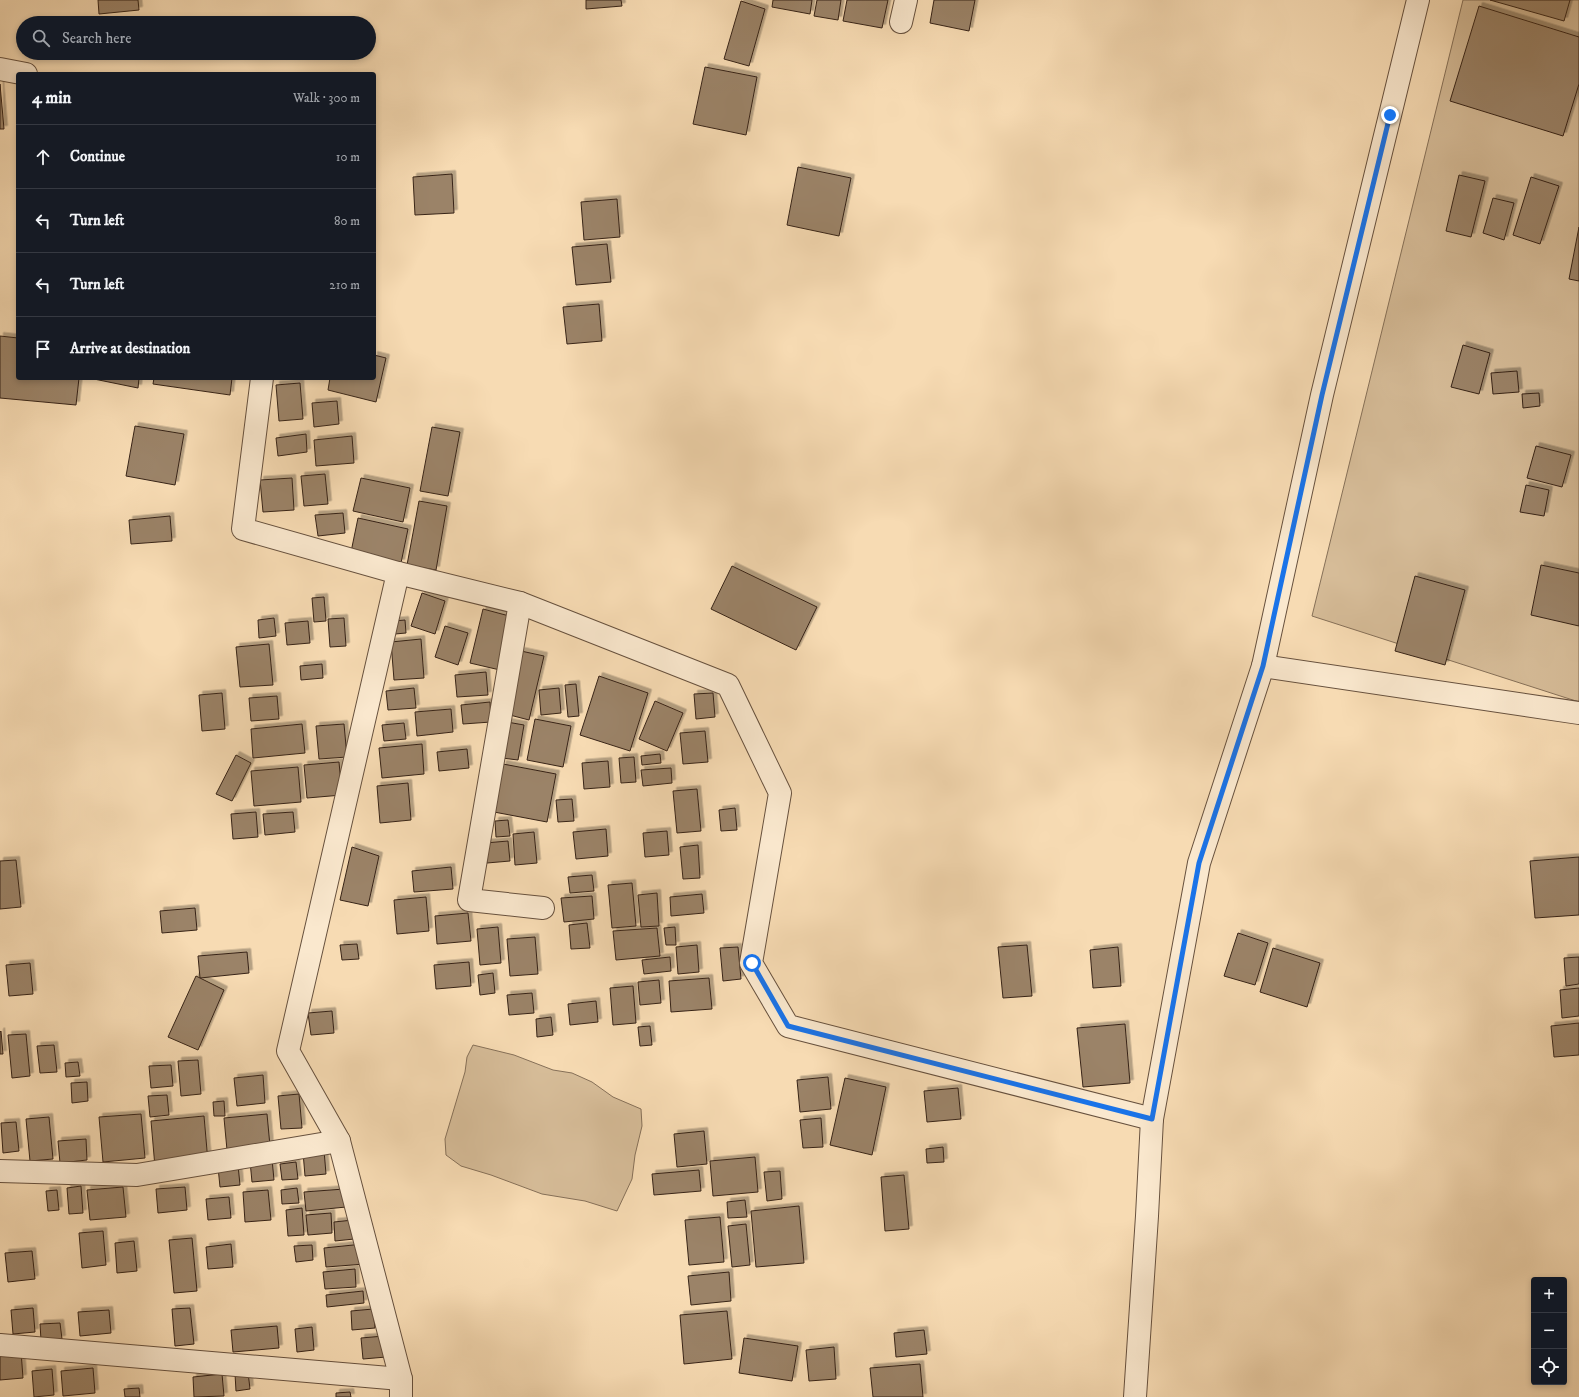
<!DOCTYPE html>
<meta charset="utf-8">
<style>
:root{--surface:#171b24;--page:#242831;--text:#f1f3f6;--muted:#9ea1a6;--line:#363941}
body{margin:0;font-family:"IM FELL DW Pica",serif;background:var(--page);color:var(--text)}
.controls{position:absolute;right:12px;bottom:12px;display:grid;overflow:hidden;border-radius:4px;box-shadow:0 2px 6px #0003}
.controls button{width:36px;height:36px;display:grid;place-items:center;padding:0;border:0;border-bottom:1px solid var(--line);background:var(--surface);color:var(--text);font:20px sans-serif}
.stop{position:absolute;width:12px;height:12px;margin:-9px;border:3px solid #1a73e8;border-radius:50%;background:#fff}
.stop.end{background:#1a73e8;border-color:#fff;box-shadow:0 1px 4px #0008}
.list{margin:0;padding:0;list-style:none}
h2{display:flex;justify-content:space-between;align-items:center;height:52px;margin:0;padding:0 16px;font-size:17px}
h2 small{font-size:13px;font-weight:400;color:var(--muted)}
.list li{display:grid;grid-template-columns:26px 1fr auto;gap:12px;align-items:center;box-sizing:border-box;height:64px;padding:0 16px;border-top:1px solid var(--line)}
.list b{display:block;font-size:15px;white-space:nowrap}
.list em{font-size:13px;font-style:normal;color:var(--muted)}
.icon{flex:none;width:22px;height:22px;fill:none;stroke:currentColor;stroke-width:2;stroke-linecap:round;stroke-linejoin:round}
.map{position:relative;flex:none;width:1579px;height:1397px;overflow:hidden}
.search{position:absolute;background:var(--surface);box-shadow:0 2px 6px #0003;left:16px;top:16px;width:360px;height:44px;display:flex;align-items:center;gap:10px;box-sizing:border-box;padding:0 14px;border-radius:22px;color:var(--muted);font-size:15px}
.panel{position:absolute;background:var(--surface);box-shadow:0 2px 6px #0003;left:16px;top:72px;width:360px;height:308px;border-radius:4px}
.map>svg:first-child{display:block}
</style>
<div class="map">
<svg width="1579" height="1397" viewBox="0 0 1579 1397">
<defs>
<filter id="shadow"><feDropShadow dx="3.5" dy="-3.5" stdDeviation="0" flood-color="#0004"/></filter>
</defs>
<rect width="100%" height="100%" fill="#f7dbb3"/>
<filter id="stains"><feTurbulence type="fractalNoise" baseFrequency=".005" numOctaves="4"/><feColorMatrix values="0 0 0 0 .2 0 0 0 0 .09 0 0 0 0 .02 0 0 0 .5 -.17"/></filter>
<radialGradient id="worn" r=".72"><stop offset=".6" stop-color="#630" stop-opacity="0"/><stop offset="1" stop-color="#630" stop-opacity=".3"/></radialGradient>
<g fill="#d6bc98" stroke="#867058">
<polygon points="1463,0 1579,0 1579,702 1312,616"/>
<polygon points="473,1045 514,1055 553,1070 572,1073 592,1082 613,1097 641,1109 642,1126 635,1155 632,1179 617,1211 585,1201 542,1194 491,1175 461,1166 446,1155 445,1139 465,1072 467,1057"/>
</g>
<g fill="#9b8368" stroke="#372317" filter="url(#shadow)">
<polygon points="98,0 138,0 139,10 99,14"/>
<polygon points="586,0 621,0 622,6 586,9"/>
<polygon points="773,0 812,0 810,14 772,7"/>
<polygon points="817,0 841,0 838,20 814,16"/>
<polygon points="847,0 888,0 882,28 843,21"/>
<polygon points="934,0 975,0 969,31 930,23"/>
<polygon points="1490,0 1570,0 1564,21"/>
<polygon points="741,1 765,9 749,66 724,59"/>
<polygon points="1479,6 1579,37 1579,84 1563,136 1450,101"/>
<polygon points="705,67 757,77 746,135 693,124"/>
<polygon points="0,84 4,129 0,129"/>
<polygon points="798,167 851,178 839,236 787,225"/>
<polygon points="452,174 454,213 415,215 413,177"/>
<polygon points="1459,175 1485,181 1471,237 1446,231"/>
<polygon points="1531,177 1559,186 1540,244 1513,235"/>
<polygon points="1493,198 1514,203 1504,240 1483,233"/>
<polygon points="617,199 620,237 584,240 581,202"/>
<polygon points="1579,227 1579,281 1569,279"/>
<polygon points="607,244 611,282 576,285 572,247"/>
<polygon points="599,304 602,341 567,344 563,307"/>
<polygon points="0,336 18,338 18,378 79,378 76,405 0,398"/>
<polygon points="1463,345 1490,353 1479,394 1451,387"/>
<polygon points="374,355 386,358 376,402 328,390 330,378 374,378"/>
<polygon points="1517,371 1519,392 1493,394 1491,373"/>
<polygon points="89,378 139,378 138,388"/>
<polygon points="154,378 232,378 230,395 153,384"/>
<polygon points="300,383 303,419 279,421 276,385"/>
<polygon points="1539,393 1540,406 1523,408 1522,394"/>
<polygon points="337,401 339,424 314,427 312,403"/>
<polygon points="135,426 184,434 175,485 126,476"/>
<polygon points="432,427 460,432 448,496 420,491"/>
<polygon points="306,434 307,452 278,456 276,438"/>
<polygon points="352,436 354,463 316,466 314,440"/>
<polygon points="1536,446 1571,455 1562,487 1527,478"/>
<polygon points="325,474 328,504 304,506 301,476"/>
<polygon points="292,478 294,510 263,512 260,480"/>
<polygon points="361,478 410,488 403,522 353,511"/>
<polygon points="1526,485 1549,490 1544,516 1520,512"/>
<polygon points="419,501 447,506 436,570 407,565"/>
<polygon points="343,513 345,533 318,536 315,515"/>
<polygon points="170,516 172,541 131,544 129,520"/>
<polygon points="358,518 408,529 401,563 351,552"/>
<polygon points="1541,565 1579,573 1579,626 1531,615"/>
<polygon points="732,566 817,607 796,650 711,609"/>
<polygon points="1415,576 1465,590 1445,665 1395,651"/>
<polygon points="422,593 445,601 435,634 411,626"/>
<polygon points="324,597 326,621 314,622 312,598"/>
<polygon points="483,609 513,617 500,670 470,663"/>
<polygon points="274,618 276,636 259,638 258,620"/>
<polygon points="344,618 346,646 330,647 328,619"/>
<polygon points="405,620 406,633 395,634 394,621"/>
<polygon points="308,621 310,643 287,645 285,623"/>
<polygon points="445,626 468,633 458,665 435,657"/>
<polygon points="421,639 424,678 394,680 391,642"/>
<polygon points="269,644 273,685 240,687 236,647"/>
<polygon points="521,651 544,656 529,720 506,714"/>
<polygon points="322,664 323,678 301,680 300,666"/>
<polygon points="486,672 488,695 457,697 455,675"/>
<polygon points="599,676 648,693 630,751 580,735"/>
<polygon points="576,684 579,716 568,717 565,685"/>
<polygon points="414,688 416,708 388,710 386,691"/>
<polygon points="559,688 561,713 541,715 539,690"/>
<polygon points="222,693 225,729 202,731 199,695"/>
<polygon points="713,693 715,717 696,719 694,694"/>
<polygon points="277,696 279,719 251,721 249,698"/>
<polygon points="655,701 683,713 667,751 639,739"/>
<polygon points="490,702 491,722 463,724 461,705"/>
<polygon points="451,709 453,732 417,736 415,712"/>
<polygon points="535,719 571,726 563,767 527,760"/>
<polygon points="507,722 524,725 518,760 502,758"/>
<polygon points="404,723 406,739 384,741 382,725"/>
<polygon points="302,724 305,753 253,758 251,729"/>
<polygon points="344,724 347,757 319,759 316,726"/>
<polygon points="705,731 708,762 683,764 680,733"/>
<polygon points="422,744 424,774 382,778 379,748"/>
<polygon points="467,749 469,768 439,771 437,752"/>
<polygon points="660,754 661,763 642,765 641,756"/>
<polygon points="236,755 251,763 232,801 216,794"/>
<polygon points="634,757 636,782 621,783 619,758"/>
<polygon points="608,761 610,787 584,789 582,763"/>
<polygon points="339,762 342,795 307,798 304,765"/>
<polygon points="503,764 556,774 547,822 494,812"/>
<polygon points="298,767 301,802 254,806 251,771"/>
<polygon points="671,768 672,783 643,786 641,770"/>
<polygon points="408,783 411,820 380,823 377,786"/>
<polygon points="697,789 701,831 677,833 673,791"/>
<polygon points="572,799 574,821 558,822 556,800"/>
<polygon points="735,808 737,830 721,831 719,810"/>
<polygon points="256,812 258,837 233,839 231,814"/>
<polygon points="293,812 295,832 265,835 263,814"/>
<polygon points="508,820 510,836 496,837 495,821"/>
<polygon points="606,829 608,856 576,859 573,832"/>
<polygon points="667,831 669,855 645,857 643,833"/>
<polygon points="534,832 537,863 515,865 513,834"/>
<polygon points="508,841 510,861 487,863 485,843"/>
<polygon points="698,845 700,878 683,879 680,847"/>
<polygon points="352,847 379,856 368,906 340,900"/>
<polygon points="1579,857 1579,915 1535,918 1530,861"/>
<polygon points="16,860 21,907 0,909 0,861"/>
<polygon points="451,867 453,889 414,892 412,871"/>
<polygon points="592,875 594,891 570,893 568,877"/>
<polygon points="632,883 636,926 612,928 608,885"/>
<polygon points="657,893 659,926 641,927 638,895"/>
<polygon points="702,894 704,913 671,916 670,897"/>
<polygon points="592,896 594,919 564,922 561,898"/>
<polygon points="426,897 429,931 397,934 394,900"/>
<polygon points="195,908 197,930 162,933 160,911"/>
<polygon points="468,913 471,941 437,944 435,916"/>
<polygon points="587,923 590,948 571,949 569,925"/>
<polygon points="498,927 501,963 480,965 477,929"/>
<polygon points="675,927 676,945 666,945 664,928"/>
<polygon points="657,928 660,956 616,960 613,931"/>
<polygon points="1238,933 1268,943 1255,985 1224,976"/>
<polygon points="535,937 538,974 510,976 507,939"/>
<polygon points="357,944 359,959 342,960 340,945"/>
<polygon points="697,945 699,972 678,974 676,947"/>
<polygon points="1027,945 1032,996 1003,998 998,947"/>
<polygon points="738,947 741,979 723,981 720,948"/>
<polygon points="1118,947 1121,986 1093,988 1090,950"/>
<polygon points="1273,948 1320,963 1307,1007 1260,992"/>
<polygon points="247,952 249,973 200,978 198,956"/>
<polygon points="670,957 671,971 644,974 642,960"/>
<polygon points="1579,957 1579,984 1566,986 1564,958"/>
<polygon points="469,962 471,986 436,989 434,965"/>
<polygon points="30,963 33,994 9,996 6,965"/>
<polygon points="493,973 495,993 480,995 478,975"/>
<polygon points="196,976 224,990 198,1050 168,1037"/>
<polygon points="709,978 712,1009 671,1012 669,981"/>
<polygon points="659,980 661,1003 640,1005 638,982"/>
<polygon points="633,986 636,1023 613,1025 610,988"/>
<polygon points="1579,988 1579,1016 1562,1018 1560,990"/>
<polygon points="532,993 534,1013 509,1015 507,995"/>
<polygon points="596,1001 598,1022 570,1025 568,1004"/>
<polygon points="332,1011 334,1033 311,1035 308,1013"/>
<polygon points="551,1017 553,1035 537,1037 536,1019"/>
<polygon points="1579,1023 1579,1055 1554,1057 1551,1026"/>
<polygon points="1125,1024 1130,1083 1083,1087 1077,1028"/>
<polygon points="650,1026 652,1045 640,1046 638,1027"/>
<polygon points="1,1031 3,1054 0,1054 0,1032"/>
<polygon points="26,1034 30,1076 12,1078 8,1035"/>
<polygon points="54,1045 57,1072 40,1073 37,1046"/>
<polygon points="198,1060 201,1094 181,1096 178,1061"/>
<polygon points="78,1062 80,1076 66,1077 65,1063"/>
<polygon points="171,1065 173,1086 151,1088 149,1066"/>
<polygon points="263,1075 265,1103 237,1106 234,1078"/>
<polygon points="828,1077 831,1109 800,1112 797,1080"/>
<polygon points="845,1078 886,1087 872,1155 830,1145"/>
<polygon points="87,1082 88,1101 72,1103 71,1083"/>
<polygon points="958,1088 961,1119 927,1122 924,1091"/>
<polygon points="299,1094 302,1128 281,1129 278,1096"/>
<polygon points="167,1095 169,1115 150,1117 148,1096"/>
<polygon points="224,1101 225,1116 214,1116 213,1102"/>
<polygon points="141,1114 145,1158 103,1162 99,1117"/>
<polygon points="267,1114 270,1146 227,1150 224,1118"/>
<polygon points="204,1116 208,1162 155,1167 151,1121"/>
<polygon points="49,1117 53,1159 30,1161 26,1119"/>
<polygon points="821,1118 823,1147 803,1148 800,1120"/>
<polygon points="16,1122 19,1151 3,1153 1,1123"/>
<polygon points="704,1131 707,1164 677,1167 674,1134"/>
<polygon points="86,1139 87,1160 60,1163 58,1141"/>
<polygon points="943,1147 944,1162 927,1163 926,1149"/>
<polygon points="324,1150 326,1174 305,1176 303,1152"/>
<polygon points="755,1157 758,1192 713,1196 710,1161"/>
<polygon points="272,1159 274,1180 252,1182 250,1161"/>
<polygon points="296,1162 298,1179 282,1180 280,1164"/>
<polygon points="238,1165 240,1185 220,1187 218,1167"/>
<polygon points="699,1170 701,1191 654,1195 652,1174"/>
<polygon points="780,1171 782,1199 767,1201 764,1172"/>
<polygon points="904,1175 909,1229 885,1231 881,1177"/>
<polygon points="81,1186 83,1213 69,1214 67,1188"/>
<polygon points="123,1187 126,1217 90,1220 87,1190"/>
<polygon points="185,1187 187,1210 158,1213 156,1189"/>
<polygon points="297,1188 299,1203 282,1204 281,1190"/>
<polygon points="344,1189 346,1207 306,1211 304,1192"/>
<polygon points="57,1190 59,1210 48,1211 46,1191"/>
<polygon points="268,1190 271,1220 245,1222 243,1192"/>
<polygon points="229,1197 231,1218 208,1220 206,1199"/>
<polygon points="745,1200 747,1217 728,1218 727,1202"/>
<polygon points="799,1206 804,1263 756,1267 751,1211"/>
<polygon points="302,1208 304,1235 288,1236 286,1210"/>
<polygon points="331,1213 332,1233 308,1235 306,1215"/>
<polygon points="720,1217 724,1262 689,1265 685,1220"/>
<polygon points="353,1220 354,1239 335,1241 334,1222"/>
<polygon points="746,1224 750,1265 732,1267 728,1226"/>
<polygon points="103,1231 106,1265 82,1268 79,1233"/>
<polygon points="192,1238 197,1291 174,1293 169,1240"/>
<polygon points="134,1241 137,1271 117,1273 115,1243"/>
<polygon points="231,1244 233,1267 208,1269 206,1247"/>
<polygon points="363,1244 365,1264 326,1267 324,1248"/>
<polygon points="312,1245 313,1260 296,1262 294,1246"/>
<polygon points="32,1251 35,1279 8,1282 5,1253"/>
<polygon points="355,1269 356,1287 325,1289 323,1272"/>
<polygon points="729,1272 731,1301 691,1305 688,1276"/>
<polygon points="363,1291 364,1303 327,1307 326,1295"/>
<polygon points="33,1308 35,1332 13,1334 11,1310"/>
<polygon points="190,1308 194,1344 175,1346 172,1309"/>
<polygon points="373,1309 375,1328 352,1330 351,1311"/>
<polygon points="109,1310 111,1333 80,1336 78,1312"/>
<polygon points="727,1311 732,1359 684,1364 680,1315"/>
<polygon points="60,1323 62,1339 41,1340 40,1324"/>
<polygon points="277,1326 279,1348 233,1352 231,1330"/>
<polygon points="312,1327 314,1350 297,1352 295,1329"/>
<polygon points="924,1330 927,1354 896,1357 894,1333"/>
<polygon points="384,1336 386,1357 363,1359 361,1338"/>
<polygon points="744,1338 798,1346 792,1381 739,1373"/>
<polygon points="834,1347 836,1379 809,1381 806,1350"/>
<polygon points="21,1351 23,1378 0,1380 0,1353"/>
<polygon points="920,1364 923,1397 873,1397 870,1368"/>
<polygon points="93,1368 95,1393 63,1396 61,1371"/>
<polygon points="52,1369 54,1395 34,1397 32,1371"/>
<polygon points="248,1372 250,1389 236,1391 235,1374"/>
<polygon points="222,1374 224,1396 194,1397 193,1377"/>
<polygon points="139,1388 140,1397 125,1397 124,1389"/>
<polygon points="350,1392 351,1397 336,1397 336,1393"/>
</g>
<g fill="none" stroke-linecap="round" stroke-linejoin="round">
<defs>
<g id="minor">
<polyline points="901,22 906,0"/>
<polyline points="0,69 26,74"/>
<polyline points="262,378 243,529 398,573 520,603 728,685 780,793 751,963 788,1026 1152,1119"/>
<polyline points="398,573 288,1051 339,1141 401,1379 401,1397"/>
<polyline points="520,603 469,900 543,908"/>
<polyline points="1263,666 1579,713"/>
<polyline points="0,1171 137,1175 339,1141"/>
<polyline points="0,1345 401,1379"/>
<polyline points="1135,1397 1147,1216 1152,1119 1199,863 1263,666 1322,395 1418,0"/>
</g>
</defs>
<use href="#minor" stroke="#67513e" stroke-width="24"/>
<use href="#minor" stroke="#fae8ce" stroke-width="22"/>
</g>
<g fill="none" stroke-linecap="round" stroke-linejoin="round">
<polyline stroke="#1a73e8" stroke-width="5" points="752,963 788,1026 1152,1119 1199,863 1263,666 1322,395 1390,115"/>
</g>
<rect width="100%" height="100%" filter="url(#stains)"/>
<rect width="100%" height="100%" fill="url(#worn)"/>
</svg>
<div class="controls">
<button>+</button>
<button>−</button>
<button><svg class="icon" aria-label="locate" viewBox="0 0 24 24"><circle cx="12" cy="12" r="6"/><path d="M12 2v4M12 18v4M2 12h4M18 12h4"/></svg></button>
</div>
<div class="stop" style="left:752px;top:963px"></div>
<div class="stop end" style="left:1390px;top:115px"></div>
<div class="search"><svg class="icon" aria-label="search" viewBox="0 0 24 24"><circle cx="10" cy="10" r="6"/><path d="M15 15l6 6"/></svg>Search here</div>
<section class="panel">
<h2>4 min<small>Walk · 300 m</small></h2>
<ul class="list">
<li><svg class="icon" aria-label="ahead" viewBox="0 0 24 24"><path d="M12 20V5M6 11l6-6 6 6"/></svg><div><b>Continue</b></div><em>10 m</em></li>
<li><svg class="icon" aria-label="left" viewBox="0 0 24 24"><path d="M17 20v-9H6M10 6l-5 5 5 5"/></svg><div><b>Turn left</b></div><em>80 m</em></li>
<li><svg class="icon" aria-label="left" viewBox="0 0 24 24"><path d="M17 20v-9H6M10 6l-5 5 5 5"/></svg><div><b>Turn left</b></div><em>210 m</em></li>
<li><svg class="icon" aria-label="arrive" viewBox="0 0 24 24"><path d="M6 21V4h12l-3 4 3 4H6"/></svg><div><b>Arrive at destination</b></div></li>
</ul>
</section>
</div>
